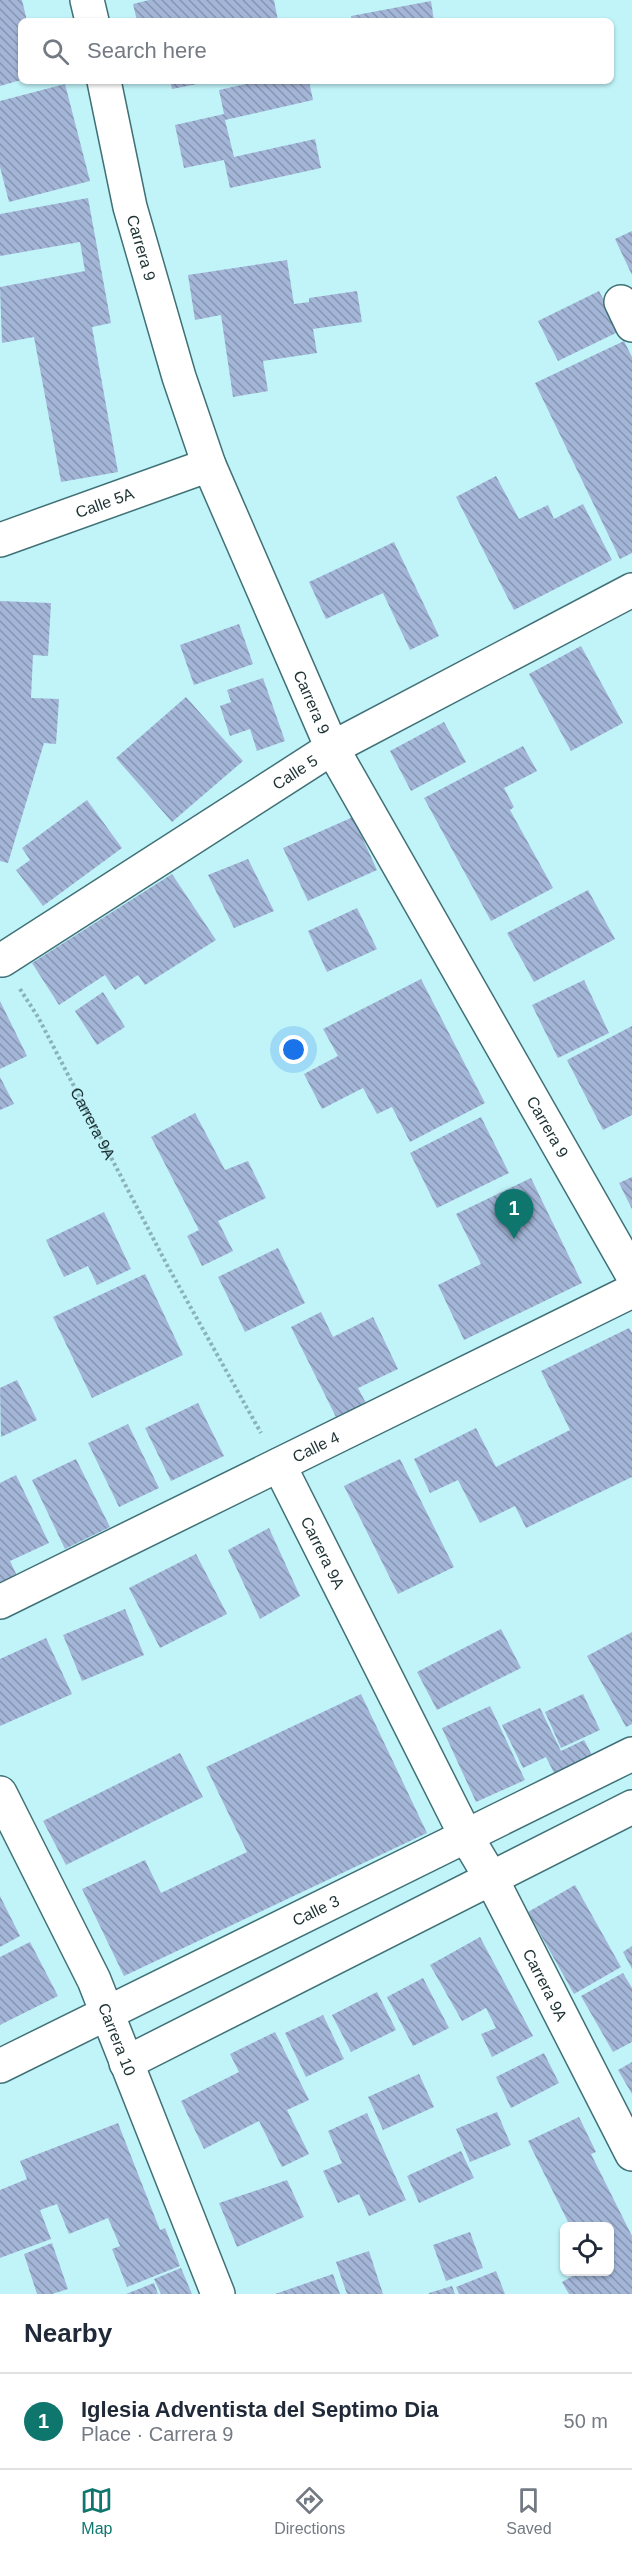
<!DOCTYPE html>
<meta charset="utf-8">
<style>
:root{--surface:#fff;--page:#f6f6f7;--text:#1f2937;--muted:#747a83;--line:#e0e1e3;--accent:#0f766e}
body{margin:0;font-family:Helvetica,sans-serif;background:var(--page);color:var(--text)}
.controls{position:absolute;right:18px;bottom:18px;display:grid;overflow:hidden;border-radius:9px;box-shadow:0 2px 4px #0004}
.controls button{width:54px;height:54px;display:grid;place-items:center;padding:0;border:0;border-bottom:2px solid var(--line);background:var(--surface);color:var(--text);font:30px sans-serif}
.you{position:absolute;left:294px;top:1050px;width:21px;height:21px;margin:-15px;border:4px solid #fff;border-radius:50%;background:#1a73e8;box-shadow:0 0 0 9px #1a73e833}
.badge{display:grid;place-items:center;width:39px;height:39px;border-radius:50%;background:var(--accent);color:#fff;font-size:20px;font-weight:700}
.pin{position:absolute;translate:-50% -50px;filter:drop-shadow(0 2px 3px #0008)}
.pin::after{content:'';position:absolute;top:32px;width:21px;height:18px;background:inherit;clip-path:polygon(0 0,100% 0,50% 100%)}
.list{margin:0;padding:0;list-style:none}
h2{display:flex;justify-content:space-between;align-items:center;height:78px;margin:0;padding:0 24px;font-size:26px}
h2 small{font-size:20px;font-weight:400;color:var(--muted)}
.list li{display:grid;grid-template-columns:39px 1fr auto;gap:18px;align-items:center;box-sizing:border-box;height:96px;padding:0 24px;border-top:2px solid var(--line)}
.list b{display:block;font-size:22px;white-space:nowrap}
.list p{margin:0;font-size:20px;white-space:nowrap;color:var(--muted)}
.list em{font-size:20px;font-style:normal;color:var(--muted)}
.icon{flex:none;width:33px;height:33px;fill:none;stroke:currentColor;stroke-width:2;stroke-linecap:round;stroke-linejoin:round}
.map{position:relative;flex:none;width:632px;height:2294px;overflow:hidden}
.search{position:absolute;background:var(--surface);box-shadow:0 2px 4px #0004;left:18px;right:18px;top:18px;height:66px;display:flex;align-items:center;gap:15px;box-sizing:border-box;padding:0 21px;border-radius:9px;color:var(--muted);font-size:22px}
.sheet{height:174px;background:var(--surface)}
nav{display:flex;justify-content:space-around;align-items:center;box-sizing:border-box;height:84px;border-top:2px solid var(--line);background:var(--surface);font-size:16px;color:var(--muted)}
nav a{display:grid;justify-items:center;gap:3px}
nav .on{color:var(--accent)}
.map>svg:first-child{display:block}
</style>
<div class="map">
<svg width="632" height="2294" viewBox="0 0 632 2294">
<defs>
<pattern id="building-back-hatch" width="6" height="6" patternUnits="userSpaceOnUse" patternTransform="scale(1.5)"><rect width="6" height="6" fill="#a4b6d8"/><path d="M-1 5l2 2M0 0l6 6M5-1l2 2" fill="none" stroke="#8595b0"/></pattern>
</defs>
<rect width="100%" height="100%" fill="#c0f4f9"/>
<g fill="url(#building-back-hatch)">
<polygon points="0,0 22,0 27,21 21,21 21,80 0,86"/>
<polygon points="149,0 274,0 278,21 137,21 133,4"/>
<polygon points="431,1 434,21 352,21 351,16"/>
<polygon points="170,81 207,81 207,82 172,89"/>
<polygon points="259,81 309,81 313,100 225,120 234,157 315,139 321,168 230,188 224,160 184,168 175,125 224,114 219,90"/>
<polygon points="65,84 90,181 9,202 0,167 0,101"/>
<polygon points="88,198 111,323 92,327 118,472 61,482 34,337 2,343 0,287 85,271 80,242 0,256 0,214"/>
<polygon points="632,231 632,275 615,239"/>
<polygon points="287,260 294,304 309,302 309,298 357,291 362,322 313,329 317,353 263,361 268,391 233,397 221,315 195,320 188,275"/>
<polygon points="599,291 620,331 558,361 538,321"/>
<polygon points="624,341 632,357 632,553 620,559 535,383"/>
<polygon points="496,476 519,519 548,505 554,519 583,504 612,560 514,610 456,497"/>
<polygon points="394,542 439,636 410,650 383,593 326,619 309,582"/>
<polygon points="0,601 51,603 48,656 33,655 31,698 59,699 56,744 44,743 8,863 0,861"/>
<polygon points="239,624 253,664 194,685 180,645"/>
<polygon points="581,646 623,723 571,751 529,674"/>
<polygon points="263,678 285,741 257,751 250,729 230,736 220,706 231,702 227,690"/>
<polygon points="186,697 243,761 172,822 116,758"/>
<polygon points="444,722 466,762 411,791 390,751"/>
<polygon points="523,746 537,771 504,788 514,807 510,810 553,888 491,921 424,798"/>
<polygon points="87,800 122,848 43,906 16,870 30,860 22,848"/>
<polygon points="353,817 377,870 308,901 283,848"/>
<polygon points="248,859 274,911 234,928 208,875"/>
<polygon points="172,874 216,940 145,985 138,975 115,990 105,975 59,1005 32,963"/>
<polygon points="588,890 615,939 534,982 507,933"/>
<polygon points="357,908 377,949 327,972 308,931"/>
<polygon points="421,979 485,1103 410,1142 392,1107 377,1114 363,1088 322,1109 304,1074 338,1056 323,1029"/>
<polygon points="584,980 609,1033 558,1058 532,1005"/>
<polygon points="103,992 125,1027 97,1045 75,1011"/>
<polygon points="0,1001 27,1056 0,1069"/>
<polygon points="632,1026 632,1115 603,1130 567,1060"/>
<polygon points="0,1077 14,1104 0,1110"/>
<polygon points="195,1113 225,1170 248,1161 266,1198 218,1221 233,1251 202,1266 187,1236 199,1230 151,1137"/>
<polygon points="481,1117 509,1173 437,1208 410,1153"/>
<polygon points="632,1177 632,1209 619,1183"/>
<polygon points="531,1178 582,1283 464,1340 438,1285 481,1264 456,1214"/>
<polygon points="104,1212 131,1269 97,1285 88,1266 64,1277 46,1240"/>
<polygon points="278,1248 305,1303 245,1332 218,1277"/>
<polygon points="145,1274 183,1355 92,1398 53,1317"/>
<polygon points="321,1312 333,1337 373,1317 398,1369 358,1388 366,1403 336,1417 291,1327"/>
<polygon points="629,1328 632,1333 632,1477 526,1528 515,1506 480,1523 458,1480 430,1493 414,1459 476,1428 496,1467 570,1430 541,1371"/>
<polygon points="17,1380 37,1420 1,1437 0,1388"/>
<polygon points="198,1403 224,1456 171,1481 145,1428"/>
<polygon points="128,1424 159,1488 119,1507 88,1443"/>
<polygon points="76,1459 110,1527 65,1549 32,1480"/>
<polygon points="400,1459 454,1567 398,1594 344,1486"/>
<polygon points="16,1475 49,1543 10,1561 18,1578 0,1587 0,1483"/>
<polygon points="269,1528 300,1596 260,1619 228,1550"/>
<polygon points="196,1554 227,1614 160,1648 129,1588"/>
<polygon points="125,1609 144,1655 82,1681 63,1635"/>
<polygon points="501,1629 521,1668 437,1710 417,1672"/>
<polygon points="632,1632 632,1724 626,1727 587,1656"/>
<polygon points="46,1638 72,1694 0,1726 0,1659"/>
<polygon points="361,1694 427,1833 124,1976 82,1889 145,1860 161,1893 247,1852 206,1767"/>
<polygon points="583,1694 600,1730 561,1748 545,1712"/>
<polygon points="490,1706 525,1780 476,1802 442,1728"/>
<polygon points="540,1708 561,1751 584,1740 592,1755 554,1773 546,1757 523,1768 502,1725"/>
<polygon points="180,1753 203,1797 66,1865 43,1821"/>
<polygon points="575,1885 621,1967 574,1994 528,1912"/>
<polygon points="0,1896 20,1936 0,1947"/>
<polygon points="480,1937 533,2036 492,2057 481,2034 496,2028 486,2008 462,2021 430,1965"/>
<polygon points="30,1942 58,1996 0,2025 0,1957"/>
<polygon points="632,1946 632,1969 623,1952"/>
<polygon points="623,1973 632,1988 632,2042 613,2052 581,1996"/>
<polygon points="423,1978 449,2028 413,2046 387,1997"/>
<polygon points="377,1992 396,2030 351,2052 332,2015"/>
<polygon points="323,2015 344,2059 306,2077 285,2033"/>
<polygon points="275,2032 309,2100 287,2110 309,2154 282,2167 259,2121 204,2149 181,2101 239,2072 230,2054"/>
<polygon points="544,2053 559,2083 511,2108 496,2077"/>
<polygon points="632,2062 632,2094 618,2070"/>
<polygon points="419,2074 434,2107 383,2130 368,2097"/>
<polygon points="497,2112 511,2145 470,2162 456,2129"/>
<polygon points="367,2113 406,2200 369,2216 359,2194 338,2203 323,2171 342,2163 328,2131"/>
<polygon points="579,2117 596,2152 591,2154 632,2236 632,2294 569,2294 562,2282 580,2272 610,2272 610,2226 570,2226 528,2141"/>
<polygon points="118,2123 160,2230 165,2228 180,2266 127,2287 112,2249 120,2246 108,2218 69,2234 57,2204 40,2210 51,2239 0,2258 0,2190 27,2179 20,2161"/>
<polygon points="461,2151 474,2178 419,2203 407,2176"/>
<polygon points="287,2180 304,2217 237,2247 219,2203"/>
<polygon points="470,2232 483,2268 446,2281 433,2245"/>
<polygon points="52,2243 68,2289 52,2294 37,2294 24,2254"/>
<polygon points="369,2251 383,2294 347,2294 336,2262"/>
<polygon points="181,2268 192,2294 161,2294 154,2279"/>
<polygon points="496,2271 505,2294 459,2294 456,2287"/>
<polygon points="333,2274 340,2294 275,2294"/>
<polygon points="154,2283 158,2294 126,2294"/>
<polygon points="452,2286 455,2294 429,2294 429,2293"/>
</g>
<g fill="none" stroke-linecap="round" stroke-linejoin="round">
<defs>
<g id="minor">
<polyline points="621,302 632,325"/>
<path id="s2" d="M0,540L209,465"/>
<path id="s3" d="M2,960L332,748L632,590"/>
<path id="s4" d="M279,1465L466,1836L491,1878L632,2154"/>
<path id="s5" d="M0,1602L632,1291"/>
<path id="s6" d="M0,1793L94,1980L218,2294"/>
</g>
<g id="tertiary">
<polyline points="87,0 92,21"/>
<path id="s7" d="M104,81L130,207L179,377L209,465L332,748L632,1274"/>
<polyline points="126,2063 632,1807"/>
<path id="s8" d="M0,2066L632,1754"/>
</g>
</defs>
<use href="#minor" stroke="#407176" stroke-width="36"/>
<use href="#tertiary" stroke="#407176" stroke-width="36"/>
<path stroke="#8ab3b7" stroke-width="4" stroke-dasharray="3 3" stroke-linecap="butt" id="s1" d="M20,989L38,1017L167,1265L261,1433"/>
<use href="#minor" stroke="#fff" stroke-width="33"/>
<use href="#tertiary" stroke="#fff" stroke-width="33"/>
</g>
<g text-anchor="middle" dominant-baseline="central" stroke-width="4.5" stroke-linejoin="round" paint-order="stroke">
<g font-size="16" fill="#1d3133" stroke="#c0f4f9">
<text stroke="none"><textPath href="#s7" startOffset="171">Carrera 9</textPath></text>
<text stroke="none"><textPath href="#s2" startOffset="111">Calle 5A</textPath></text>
<text stroke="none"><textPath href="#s7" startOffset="657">Carrera 9</textPath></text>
<text stroke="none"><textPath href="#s3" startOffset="348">Calle 5</textPath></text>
<text stroke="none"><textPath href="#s1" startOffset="153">Carrera 9A</textPath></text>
<text stroke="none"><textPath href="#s7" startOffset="1143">Carrera 9</textPath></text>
<text stroke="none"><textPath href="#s5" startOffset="352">Calle 4</textPath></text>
<text stroke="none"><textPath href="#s4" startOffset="98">Carrera 9A</textPath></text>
<text stroke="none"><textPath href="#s8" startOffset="352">Calle 3</textPath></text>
<text stroke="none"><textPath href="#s4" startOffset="584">Carrera 9A</textPath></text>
<text stroke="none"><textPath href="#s6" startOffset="273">Carrera 10</textPath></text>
</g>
</g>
</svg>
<div class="controls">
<button><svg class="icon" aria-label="locate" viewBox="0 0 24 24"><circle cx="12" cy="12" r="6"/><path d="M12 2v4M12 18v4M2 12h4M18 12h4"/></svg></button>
</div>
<div class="you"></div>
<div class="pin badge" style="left:514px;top:1239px">1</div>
<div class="search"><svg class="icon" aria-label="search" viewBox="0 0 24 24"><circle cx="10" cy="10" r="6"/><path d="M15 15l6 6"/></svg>Search here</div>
</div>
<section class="sheet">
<h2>Nearby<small></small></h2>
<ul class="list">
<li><span class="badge">1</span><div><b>Iglesia Adventista del Septimo Dia</b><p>Place · Carrera 9</p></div><em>50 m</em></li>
</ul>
</section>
<nav>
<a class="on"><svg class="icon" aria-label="map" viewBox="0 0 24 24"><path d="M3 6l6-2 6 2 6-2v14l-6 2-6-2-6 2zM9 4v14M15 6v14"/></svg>Map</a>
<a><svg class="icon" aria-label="directions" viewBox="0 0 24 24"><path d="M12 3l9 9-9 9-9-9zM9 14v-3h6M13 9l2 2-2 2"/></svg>Directions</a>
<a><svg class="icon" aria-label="saved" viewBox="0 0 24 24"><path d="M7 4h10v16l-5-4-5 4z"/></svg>Saved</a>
</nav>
